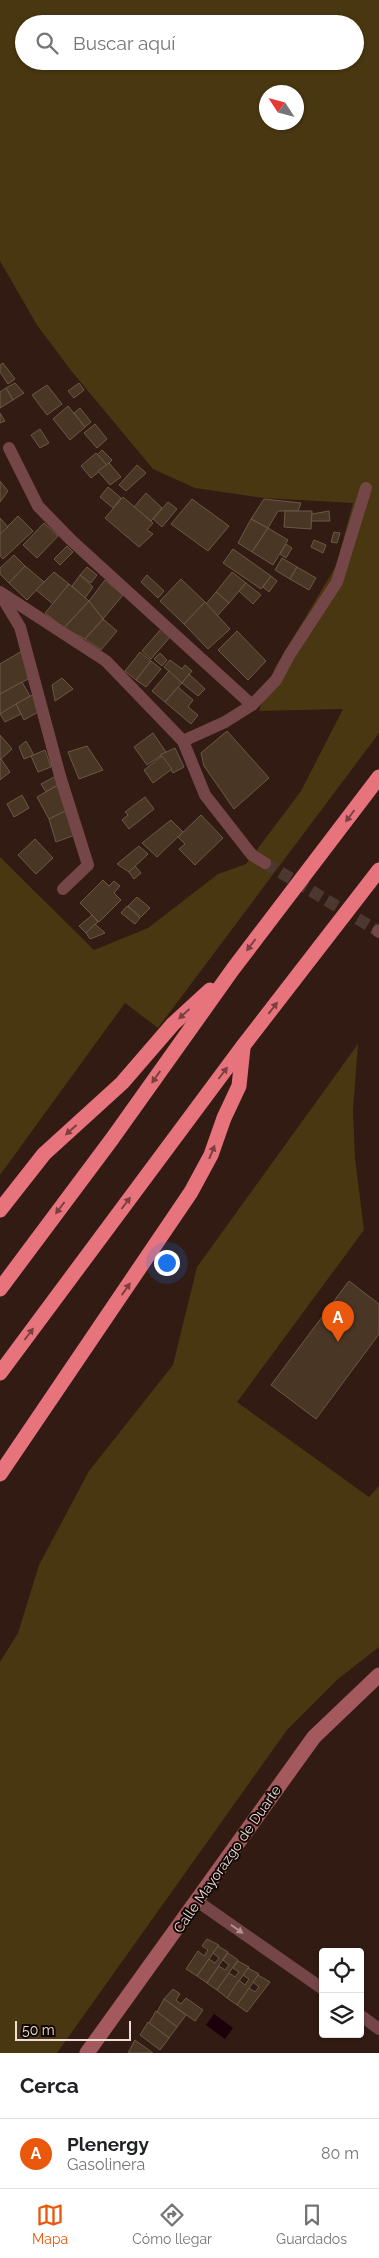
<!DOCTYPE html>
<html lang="es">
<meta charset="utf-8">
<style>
:root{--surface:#fff;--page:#f2f2f2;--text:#202124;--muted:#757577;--line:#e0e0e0;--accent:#ea580c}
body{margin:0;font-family:Raleway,sans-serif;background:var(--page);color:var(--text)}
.controls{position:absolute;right:15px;bottom:15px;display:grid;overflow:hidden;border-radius:5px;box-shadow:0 1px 4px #0004}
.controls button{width:45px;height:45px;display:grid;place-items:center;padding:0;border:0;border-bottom:1px solid var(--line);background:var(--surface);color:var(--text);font:25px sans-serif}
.compass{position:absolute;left:259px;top:85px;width:45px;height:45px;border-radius:50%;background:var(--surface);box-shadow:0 1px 4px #0004;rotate:306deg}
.scale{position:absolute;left:15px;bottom:12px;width:116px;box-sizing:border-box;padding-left:5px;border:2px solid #eeddd8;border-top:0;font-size:14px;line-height:18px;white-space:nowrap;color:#eeddd8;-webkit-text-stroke:4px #120805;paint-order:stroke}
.you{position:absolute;left:166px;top:1262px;width:18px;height:18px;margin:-12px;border:4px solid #fff;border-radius:50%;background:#1a73e8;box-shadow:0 0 0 8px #1a73e833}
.badge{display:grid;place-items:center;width:32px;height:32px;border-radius:50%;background:var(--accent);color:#fff;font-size:16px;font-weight:700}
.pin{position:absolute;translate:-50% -41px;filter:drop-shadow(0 1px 2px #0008)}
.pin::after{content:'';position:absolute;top:26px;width:18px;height:15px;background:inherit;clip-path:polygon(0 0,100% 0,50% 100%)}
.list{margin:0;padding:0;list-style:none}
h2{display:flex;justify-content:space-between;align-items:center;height:65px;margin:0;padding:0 20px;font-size:21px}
h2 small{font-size:16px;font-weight:400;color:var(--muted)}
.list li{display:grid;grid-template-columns:32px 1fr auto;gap:15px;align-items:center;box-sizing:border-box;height:70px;padding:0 20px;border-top:1px solid var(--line)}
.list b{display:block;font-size:19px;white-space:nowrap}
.list p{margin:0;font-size:16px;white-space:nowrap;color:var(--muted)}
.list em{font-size:16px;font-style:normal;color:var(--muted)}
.icon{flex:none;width:28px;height:28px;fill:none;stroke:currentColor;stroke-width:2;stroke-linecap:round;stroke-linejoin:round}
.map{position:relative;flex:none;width:379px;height:2053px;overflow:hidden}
.search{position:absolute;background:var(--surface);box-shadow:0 1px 4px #0004;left:15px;right:15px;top:15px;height:55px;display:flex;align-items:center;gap:12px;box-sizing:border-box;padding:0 18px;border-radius:28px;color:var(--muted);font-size:19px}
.sheet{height:135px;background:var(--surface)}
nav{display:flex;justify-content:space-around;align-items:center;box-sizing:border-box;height:70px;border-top:1px solid var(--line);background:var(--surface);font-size:14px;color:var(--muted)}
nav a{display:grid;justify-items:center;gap:2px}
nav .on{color:var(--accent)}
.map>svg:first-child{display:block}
</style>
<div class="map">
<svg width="379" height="2053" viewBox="0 0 379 2053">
<rect width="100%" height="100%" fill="#311b13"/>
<g fill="#483710" fill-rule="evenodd">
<path d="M0,0H379V733L158,1028L125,1003L0,1175V857L94,950L148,928L218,874L246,864L301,791L343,709L259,711L275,668L336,566L353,503L263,498L195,488L153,469L73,373L37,325L0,261ZM24,24H355V61H24ZM266,92H296V122H266Z"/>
<polygon points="358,1044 353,1110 355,1158 364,1230 237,1402 369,1497 379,1486 379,1647 338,1679 287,1730 57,2053 0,2053 0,1662 18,1633 39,1565 89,1471 173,1365 197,1267"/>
</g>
<polygon fill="#1c000b" points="214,2014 233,2028 225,2039 206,2025"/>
<g fill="#4a3625" stroke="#6d5846">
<polygon points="3,363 15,379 8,384 0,372 0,365"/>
<polygon points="15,383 24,393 13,400 6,388"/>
<polygon points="79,383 84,390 74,398 68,391"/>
<polygon points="47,385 62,404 47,415 32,395"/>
<polygon points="6,388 13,400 0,408 0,392"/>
<polygon points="68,406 85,427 70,440 53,419"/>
<polygon points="80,408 91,422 85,427 74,413"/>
<polygon points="0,413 5,421 0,423"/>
<polygon points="95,424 107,439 97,448 84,433"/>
<polygon points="40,429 49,443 40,448 31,435"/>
<polygon points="102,450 112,460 107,465 97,455"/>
<polygon points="96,453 107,465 91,478 81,466"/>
<polygon points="109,463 121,477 110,485 98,471"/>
<polygon points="137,465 146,473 126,491 119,485"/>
<polygon points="0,481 8,491 0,502"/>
<polygon points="108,487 121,498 113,508 100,497"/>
<polygon points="146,493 162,508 151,521 134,507"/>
<polygon points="123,497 153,523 147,530 153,534 139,547 105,518"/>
<polygon points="192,499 229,526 208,551 171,524"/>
<polygon points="264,499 301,503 298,511 278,511 268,528 251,519"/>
<polygon points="168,502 177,509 162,527 153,519"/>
<polygon points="285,511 312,511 311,529 284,527"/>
<polygon points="329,511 330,521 311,521 312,514"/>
<polygon points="18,516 33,531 3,559 0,556 0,534"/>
<polygon points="0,518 8,527 0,534"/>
<polygon points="251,519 268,528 252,552 238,543"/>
<polygon points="44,523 58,536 37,558 23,545"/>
<polygon points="268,528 288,540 273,565 252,552"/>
<polygon points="334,532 340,533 337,543 331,542"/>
<polygon points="314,540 326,545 323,553 311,547"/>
<polygon points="286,544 292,548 286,558 280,554"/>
<polygon points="67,546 73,552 60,565 54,559"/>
<polygon points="233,549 271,576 261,589 223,563"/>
<polygon points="14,555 25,566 9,583 0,574 0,568"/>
<polygon points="282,558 297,567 290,579 275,570"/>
<polygon points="25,566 44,582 27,600 9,583"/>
<polygon points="87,567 97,575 91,583 80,575"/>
<polygon points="297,567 316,578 309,590 290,579"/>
<polygon points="54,572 69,584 53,604 36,590"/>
<polygon points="232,572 246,583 229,603 216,592"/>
<polygon points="80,575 93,587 85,598 72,586"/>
<polygon points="147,575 164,591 158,598 141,582"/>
<polygon points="271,576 277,581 269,592 263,587"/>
<polygon points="181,579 205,602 184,624 160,601"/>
<polygon points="105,580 123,595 103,619 89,601"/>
<polygon points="246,583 261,595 253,604 239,591"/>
<polygon points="69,584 89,601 64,628 45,613"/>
<polygon points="216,592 229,603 217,616 206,604"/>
<polygon points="89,601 103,619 85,639 64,628"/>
<polygon points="205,602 230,629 208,649 184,624"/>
<polygon points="103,619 117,631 101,650 85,639"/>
<polygon points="161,629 170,637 151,659 142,651"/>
<polygon points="237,631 266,661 248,680 218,650"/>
<polygon points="22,651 32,677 0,694 0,664"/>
<polygon points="140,652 151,661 136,680 125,671"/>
<polygon points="160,653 167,660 162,666 154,659"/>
<polygon points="170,660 182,669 185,665 192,671 182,683 164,667"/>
<polygon points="151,661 161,669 146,687 136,680"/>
<polygon points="169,671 182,683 165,702 152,691"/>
<polygon points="189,674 205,689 198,696 182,683"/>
<polygon points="62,678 73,689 55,701 52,685"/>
<polygon points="22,682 30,696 0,714 0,694"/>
<polygon points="178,687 193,700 188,707 198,715 191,724 165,702"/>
<polygon points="36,693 40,711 24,720 16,704"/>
<polygon points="16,704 21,714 5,722 0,714"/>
<polygon points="227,731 269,778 234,809 204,766 201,753"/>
<polygon points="153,733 166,752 147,765 134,747"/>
<polygon points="0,735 12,749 0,760"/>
<polygon points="26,741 34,755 24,759 19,747"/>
<polygon points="87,746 103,770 79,779 68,752"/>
<polygon points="175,748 184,767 173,773 160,755"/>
<polygon points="45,750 51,767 38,772 31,756"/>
<polygon points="162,756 172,769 153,783 144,770"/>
<polygon points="1,759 10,772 0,780 0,760"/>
<polygon points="56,776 58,785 46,792 41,784"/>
<polygon points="58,785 67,810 49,819 37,797"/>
<polygon points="22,795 29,808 14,817 7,804"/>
<polygon points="145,797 154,809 129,829 122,820 128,815 125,812"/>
<polygon points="67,810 75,835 56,842 49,819"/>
<polygon points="201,815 223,838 195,865 179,849 185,844 178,837"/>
<polygon points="171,820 183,832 157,857 142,843"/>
<polygon points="35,839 53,858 36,874 18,855"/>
<polygon points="139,846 148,854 129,872 117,864"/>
<polygon points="135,866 141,873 134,879 129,872"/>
<polygon points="103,880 109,886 114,881 120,886 114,893 121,900 99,922 80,903"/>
<polygon points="137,897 150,908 141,917 128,906"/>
<polygon points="127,906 140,918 135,924 121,913"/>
<polygon points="92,915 98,922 86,933 79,926"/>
<polygon points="95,924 105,933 90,939 86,933"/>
<polygon points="349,1281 379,1304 379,1334 316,1419 271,1385"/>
<polygon points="207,1939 219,1945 197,1976 186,1969 198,1951 204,1956 208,1950 202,1946"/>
<polygon points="218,1946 228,1952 207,1983 197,1976 209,1959 215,1963 219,1958 213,1953"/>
<polygon points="228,1953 238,1960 217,1990 207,1983 219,1966 225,1970 229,1965 223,1960"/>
<polygon points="238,1961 249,1967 227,1998 217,1990 229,1973 235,1977 239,1972 233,1968"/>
<polygon points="248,1968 259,1974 237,2005 227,1998 239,1980 245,1985 249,1979 243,1975"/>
<polygon points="258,1975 270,1982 247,2012 237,2005 249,1988 255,1992 259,1987 253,1982"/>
<polygon points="173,1989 180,1994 176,2000 181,2004 186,1998 203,2010 195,2021 164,1999"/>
<polygon points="164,1999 186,2015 177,2027 157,2012"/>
<polygon points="156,2011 177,2027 169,2038 149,2023"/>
<polygon points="148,2022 169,2038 160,2050 140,2035"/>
<polygon points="135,2040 153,2053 128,2053"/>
</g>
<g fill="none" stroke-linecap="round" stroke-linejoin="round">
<polyline stroke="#4d3831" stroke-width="12" stroke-dasharray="12 6" stroke-linecap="butt" points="265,863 378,931"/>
<g stroke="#754648" stroke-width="12">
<polyline points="9,448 38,506 71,540 252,705 225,722 183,741"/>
<polyline points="0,592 106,661 183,741 205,795 252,855 265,863"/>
<polyline points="0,594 20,627 60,776 88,865 63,889"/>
<polyline points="252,705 276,680 290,654 337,582 366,488"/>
<polyline points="378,931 379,932"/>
<polyline points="197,1901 323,1989"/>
<polyline points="360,2015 379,2029"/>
</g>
<polyline stroke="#a3595d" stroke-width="15" points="87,2053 314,1737 379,1675"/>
<g stroke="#e7747c" stroke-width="15">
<polyline points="0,1210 44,1154 122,1083 173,1024 210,990"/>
<polyline points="0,1289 112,1139 233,969 379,777"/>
<polyline points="0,1373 243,1046 379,870"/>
<polyline points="0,1474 191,1192 211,1155 224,1118 239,1086 243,1048"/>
</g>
</g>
<defs><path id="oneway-solid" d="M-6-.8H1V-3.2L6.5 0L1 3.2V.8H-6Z" transform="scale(1.25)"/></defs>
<g fill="#7c3e40">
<use href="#oneway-solid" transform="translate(350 816) rotate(127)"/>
<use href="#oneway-solid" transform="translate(251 945) rotate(127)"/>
<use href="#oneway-solid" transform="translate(273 1008) rotate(-52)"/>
<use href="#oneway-solid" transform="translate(184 1014) rotate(137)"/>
<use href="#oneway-solid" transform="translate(223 1073) rotate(-53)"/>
<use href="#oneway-solid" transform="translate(156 1077) rotate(125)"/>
<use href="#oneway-solid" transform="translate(71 1130) rotate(138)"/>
<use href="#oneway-solid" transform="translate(212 1152) rotate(-68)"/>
<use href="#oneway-solid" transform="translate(126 1203) rotate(-53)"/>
<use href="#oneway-solid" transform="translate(60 1208) rotate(127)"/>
<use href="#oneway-solid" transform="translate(126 1289) rotate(-55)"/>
<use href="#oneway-solid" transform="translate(29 1334) rotate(-53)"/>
</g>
<use fill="#b29290" href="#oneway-solid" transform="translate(237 1929) rotate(35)"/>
<g text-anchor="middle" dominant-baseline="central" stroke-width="4" stroke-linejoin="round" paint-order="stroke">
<g font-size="14" fill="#eeddd8" stroke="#120805">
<text transform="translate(227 1859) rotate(-55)">Calle Mayorazgo de Duarte</text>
</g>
</g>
</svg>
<div class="controls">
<button><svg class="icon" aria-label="locate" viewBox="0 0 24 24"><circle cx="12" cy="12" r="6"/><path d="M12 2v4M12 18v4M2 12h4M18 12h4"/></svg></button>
<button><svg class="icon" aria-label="layers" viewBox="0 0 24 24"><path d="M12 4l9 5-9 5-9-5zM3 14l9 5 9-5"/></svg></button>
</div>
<svg class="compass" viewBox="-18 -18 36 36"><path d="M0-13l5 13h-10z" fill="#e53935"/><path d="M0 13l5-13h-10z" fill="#757577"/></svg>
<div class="scale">50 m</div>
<div class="you"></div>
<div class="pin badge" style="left:338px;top:1342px">A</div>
<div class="search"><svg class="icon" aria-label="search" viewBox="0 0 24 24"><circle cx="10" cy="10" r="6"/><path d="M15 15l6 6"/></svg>Buscar aquí</div>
</div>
<section class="sheet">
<h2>Cerca<small></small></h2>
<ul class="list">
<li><span class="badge">A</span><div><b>Plenergy</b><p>Gasolinera</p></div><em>80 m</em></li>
</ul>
</section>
<nav>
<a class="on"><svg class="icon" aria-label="map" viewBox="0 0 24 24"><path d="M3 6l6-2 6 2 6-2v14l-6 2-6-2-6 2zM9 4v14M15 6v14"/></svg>Mapa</a>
<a><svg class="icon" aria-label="directions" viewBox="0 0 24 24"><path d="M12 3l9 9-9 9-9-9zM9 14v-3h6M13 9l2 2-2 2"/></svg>Cómo llegar</a>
<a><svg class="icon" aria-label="saved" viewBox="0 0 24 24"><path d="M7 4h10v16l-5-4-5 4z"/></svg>Guardados</a>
</nav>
